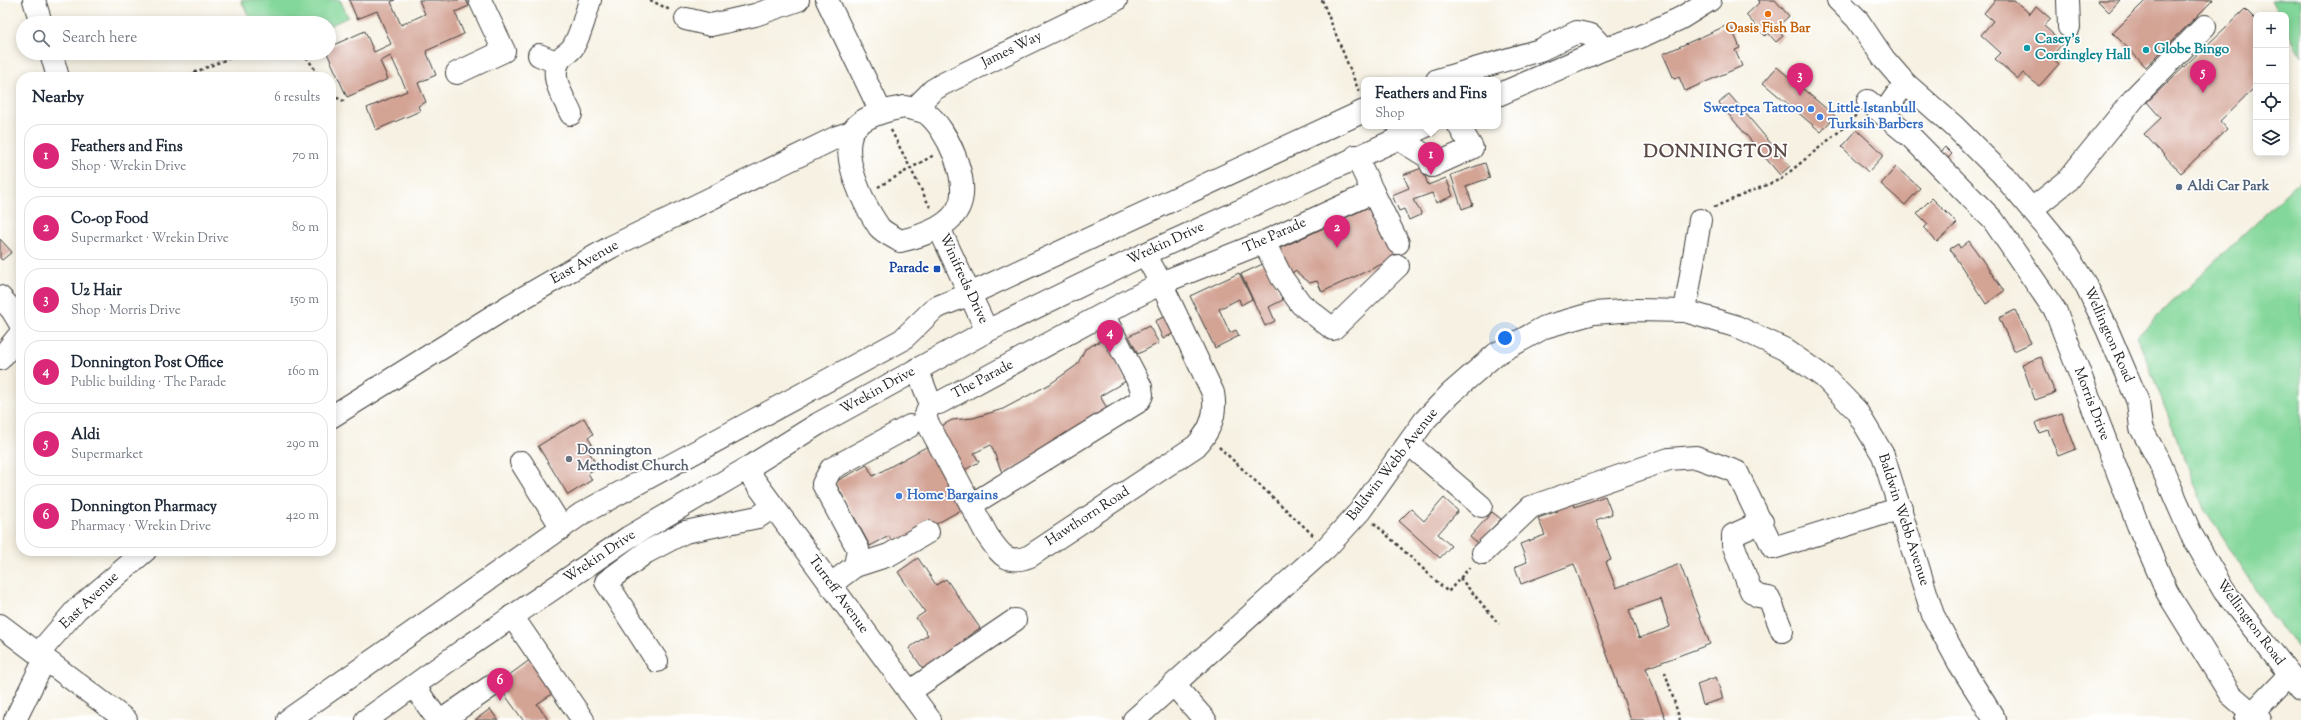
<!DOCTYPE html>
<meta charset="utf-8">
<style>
:root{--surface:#fff;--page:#f2f2f3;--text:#1f2937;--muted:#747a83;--line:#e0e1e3;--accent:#db2777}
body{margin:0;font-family:"Sorts Mill Goudy",serif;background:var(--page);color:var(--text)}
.controls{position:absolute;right:12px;top:12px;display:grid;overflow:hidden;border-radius:8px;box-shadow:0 2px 10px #0003}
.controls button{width:36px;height:36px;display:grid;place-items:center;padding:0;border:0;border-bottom:1px solid var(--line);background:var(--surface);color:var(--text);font:20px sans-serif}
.you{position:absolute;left:1505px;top:338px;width:14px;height:14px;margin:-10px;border:3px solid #fff;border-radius:50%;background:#1a73e8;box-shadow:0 0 0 6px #1a73e833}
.badge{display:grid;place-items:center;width:26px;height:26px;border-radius:50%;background:var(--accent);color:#fff;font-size:13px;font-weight:700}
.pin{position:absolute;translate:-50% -33px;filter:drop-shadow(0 1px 2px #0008)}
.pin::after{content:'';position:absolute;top:21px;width:14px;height:12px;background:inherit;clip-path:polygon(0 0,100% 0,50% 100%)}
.popup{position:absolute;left:1361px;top:77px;width:140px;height:52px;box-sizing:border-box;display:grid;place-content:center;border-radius:8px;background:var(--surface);filter:drop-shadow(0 1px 3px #0005);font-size:13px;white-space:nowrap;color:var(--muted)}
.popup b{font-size:15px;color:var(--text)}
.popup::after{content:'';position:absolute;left:50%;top:100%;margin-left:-8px;border:8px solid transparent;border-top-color:var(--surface)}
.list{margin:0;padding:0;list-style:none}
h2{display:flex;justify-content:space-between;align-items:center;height:52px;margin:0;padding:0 16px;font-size:17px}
h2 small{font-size:13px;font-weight:400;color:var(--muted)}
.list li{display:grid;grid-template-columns:26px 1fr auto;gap:12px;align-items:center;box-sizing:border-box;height:64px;margin:0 8px 8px;padding:0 8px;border:1px solid var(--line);border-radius:16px}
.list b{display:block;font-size:15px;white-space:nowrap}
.list p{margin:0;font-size:13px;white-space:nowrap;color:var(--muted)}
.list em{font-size:13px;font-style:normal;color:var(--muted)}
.icon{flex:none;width:22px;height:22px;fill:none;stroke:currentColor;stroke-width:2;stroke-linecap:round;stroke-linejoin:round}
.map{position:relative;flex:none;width:2301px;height:720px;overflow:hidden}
.search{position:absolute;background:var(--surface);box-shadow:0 2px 10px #0003;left:16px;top:16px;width:320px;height:44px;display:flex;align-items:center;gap:10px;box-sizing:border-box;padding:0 14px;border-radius:22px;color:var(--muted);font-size:15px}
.panel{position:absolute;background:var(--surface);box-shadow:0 2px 10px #0003;left:16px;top:72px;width:320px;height:484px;border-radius:16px}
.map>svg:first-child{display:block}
</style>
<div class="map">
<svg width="2301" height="720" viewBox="0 0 2301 720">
<rect width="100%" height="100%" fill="#fff"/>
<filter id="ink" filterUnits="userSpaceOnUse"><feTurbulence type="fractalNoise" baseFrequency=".025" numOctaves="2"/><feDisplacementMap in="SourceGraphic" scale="8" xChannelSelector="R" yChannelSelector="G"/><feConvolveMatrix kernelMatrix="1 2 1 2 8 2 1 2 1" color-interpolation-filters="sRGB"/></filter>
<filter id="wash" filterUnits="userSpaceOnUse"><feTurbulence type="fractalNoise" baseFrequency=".012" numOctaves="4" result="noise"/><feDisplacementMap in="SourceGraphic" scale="16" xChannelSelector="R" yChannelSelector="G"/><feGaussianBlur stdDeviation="0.9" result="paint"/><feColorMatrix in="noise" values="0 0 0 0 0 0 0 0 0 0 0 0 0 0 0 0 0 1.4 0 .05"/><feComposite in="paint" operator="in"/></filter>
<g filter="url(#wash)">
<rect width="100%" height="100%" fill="#f6f1e2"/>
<g fill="#83d79a" stroke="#507a5b">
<polygon points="241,0 340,0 348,17 329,26 329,23 252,23"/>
<polygon points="2271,0 2301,0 2301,57 2286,28 2286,15 2279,15"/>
<polygon points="2301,179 2301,651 2273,617 2204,508 2137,336"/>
</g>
<g id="blocks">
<g fill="#d3a394" fill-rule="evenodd">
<polygon points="349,0 395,0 391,2 401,25 425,14 419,0 466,0 469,6 455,12 464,34 426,51 436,75 418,83 426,102 418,106 420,111 376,130 367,108 407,91 391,56 380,61 388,79 347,97 327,53 329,53 329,47 365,31 374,52 391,44 377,11 357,19"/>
<polygon points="1758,0 1775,0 1789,16 1776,28 1783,36 1776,42 1768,33 1765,36 1746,15 1760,2"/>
<polygon points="1995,0 2014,0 2030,14 2036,6 2051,19 2044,26 2063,43 2051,57 2059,64 2039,86 2023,73 2018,79 1995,59 2001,53 1981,35 1993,21 1984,13"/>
<polygon points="2097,0 2120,0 2109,12"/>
<polygon points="2146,0 2213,0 2146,67 2113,33"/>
<polygon points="2245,9 2256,20 2256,86 2220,121 2227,129 2181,173 2144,134 2161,118 2147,102"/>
<polygon points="1730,24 1740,48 1735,50 1742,66 1685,91 1679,77 1674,79 1663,54"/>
<polygon points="1777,67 1835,116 1821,132 1763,83"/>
<polygon points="1729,94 1790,166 1780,175 1719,103"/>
<polygon points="1857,130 1884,155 1868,172 1842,147"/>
<polygon points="1945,147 1952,154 1948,158 1941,152"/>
<polygon points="1485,163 1490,178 1466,186 1473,205 1462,209 1451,175"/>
<polygon points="1896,167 1920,188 1905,205 1881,184"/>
<polygon points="1422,168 1428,185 1446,178 1453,196 1436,203 1432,193 1413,200 1422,214 1409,220 1404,209 1399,211 1392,195 1409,188 1403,175"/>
<polygon points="1932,198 1957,223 1937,242 1924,228 1928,224 1917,213"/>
<polygon points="1373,205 1397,257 1322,292 1317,281 1310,283 1295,271 1288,275 1276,250"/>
<polygon points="0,239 12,252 2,260 0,258"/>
<polygon points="1969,241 2004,291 1986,304 1950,249 1958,244 1960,248"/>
<polygon points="1265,263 1283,300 1269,307 1275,321 1265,326 1241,274"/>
<polygon points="1239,273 1252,299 1241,305 1239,299 1219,309 1230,333 1236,330 1239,336 1215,348 1190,296"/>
<polygon points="2015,310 2031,343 2014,351 1999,318"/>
<polygon points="1166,316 1174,333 1163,339 1155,321"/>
<polygon points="1149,326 1159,343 1138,354 1129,336"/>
<polygon points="1106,338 1126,381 1100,396 1109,412 1003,475 991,445 974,453 979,462 959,473 936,429 952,420 973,418 1003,409 1050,384 1077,365 1085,349"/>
<polygon points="2041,357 2055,393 2035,400 2022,364"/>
<polygon points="2062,413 2076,449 2058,456 2048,430 2039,433 2035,423"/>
<polygon points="584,418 593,434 588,438 593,446 588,450 598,467 588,473 592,480 568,495 538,446"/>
<polygon points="928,446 963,509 895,547 889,536 870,546 835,482 867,465 873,476"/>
<path d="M1605,496L1612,514L1596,520L1611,560L1606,562L1616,588L1680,564L1710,644L1646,668L1666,720H1631L1574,564L1521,584L1515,567L1527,562L1520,544L1545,535L1538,518L1558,511L1555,504L1572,498L1575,507ZM1661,599L1670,627L1639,638L1629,610Z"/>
<polygon points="1444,498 1458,511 1438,534 1451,546 1440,558 1399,521 1411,509 1424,521"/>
<polygon points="1492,512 1501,519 1478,544 1470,537"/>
<polygon points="918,558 936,585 946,579 980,628 964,639 969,646 927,675 909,648 928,635 916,618 925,612 898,572"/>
<polygon points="531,659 555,692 537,704 548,720 523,720 497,684"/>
<polygon points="1716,677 1723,699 1703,705 1697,684"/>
<polygon points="490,709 498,720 475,720"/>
</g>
</g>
</g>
<g filter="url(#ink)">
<use href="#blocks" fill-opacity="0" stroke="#3d3c3a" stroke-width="1"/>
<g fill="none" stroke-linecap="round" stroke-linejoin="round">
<defs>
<g id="minor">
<polyline points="34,0 41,23"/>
<polyline points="827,0 881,112"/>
<polyline points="1838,0 1857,19 1884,59 1905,83 1954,126 2002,174 2061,245 2087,287 2107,329 2138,402 2141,428 2159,461 2191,534 2224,591 2301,689"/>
<polyline points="2068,0 2069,27"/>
<polyline points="686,19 711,25 755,15 798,0"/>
<polyline points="51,53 58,77"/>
<polyline points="539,55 558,63"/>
<polyline points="457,73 504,51 480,0"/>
<polyline points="1437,80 1540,50 1577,32 1591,35 1604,49"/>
<polyline points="1905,83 1883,114 1911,137 1993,220 2056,312 2138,525 2167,592 2230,694 2260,720"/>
<polyline points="1498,95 1604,49 1640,37 1681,18 1710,0"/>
<polyline points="1868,101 1883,114"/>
<path d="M905,107C911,109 920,110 926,113C947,128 969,179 960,204C952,227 922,236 900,241C894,237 884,233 879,227C864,205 841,159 852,133C858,117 890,109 905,107Z"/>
<polyline points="914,109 933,90 943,84 1116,0"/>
<path d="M571,114C564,98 548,76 560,59C564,54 570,52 573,47C582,32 585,16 590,0"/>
<polyline points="1397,138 1428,157 1432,166 1472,148 1459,126"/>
<polyline points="1373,192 1398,243"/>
<polyline points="2033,208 2066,182 2136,96 2205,26"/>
<polyline points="939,228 987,331"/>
<polyline points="1264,242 1282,278 1301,304 1333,329 1398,266"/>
<polyline points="0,297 12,310 21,325"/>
<polyline points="1685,311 1700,220"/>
<polyline points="0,359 21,333"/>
<path d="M917,369L930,402L925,418L987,535C1000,553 1006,566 1030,556L1196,446C1211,430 1217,414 1213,393L1161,283L1264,242L1373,192L1356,156"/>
<polyline points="930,402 939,403 1161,283 1145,254"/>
<polyline points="331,417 509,306 611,247 837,137 852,132"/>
<polyline points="1409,444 1481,506"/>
<polyline points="521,462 562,528"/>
<polyline points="746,469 930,720"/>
<polyline points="971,505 1138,402 1142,395 1141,387 1104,316"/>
<polyline points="1762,522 1733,535 1733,544 1751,591 1758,596 1769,598 1782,631"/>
<polyline points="1483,553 1531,507 1669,459 1696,457 1737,472 1773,548 1901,508"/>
<polyline points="855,566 889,555 928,532"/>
<polyline points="830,585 855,566 858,549 823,484 831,469 910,426"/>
<polyline points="512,616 583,720"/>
<polyline points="0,625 126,720"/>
<polyline points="38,654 76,610 145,551"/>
<polyline points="657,661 606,582 645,553 685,532 758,517 773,507"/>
<polyline points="1174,685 1205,720"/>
<polyline points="414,686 438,720"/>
<polyline points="909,692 1015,620"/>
<polyline points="15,720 45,659"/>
<polyline points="288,720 581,514 902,340 935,308 970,294 1364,111"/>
<polyline points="366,720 469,646 629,537 746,469 818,424 987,331 1145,254 1426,126"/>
<polyline points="442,720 490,687"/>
<polyline points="1134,720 1327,547 1360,511 1425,420 1450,394 1496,354 1545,327 1594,313 1636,310 1685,311 1735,326 1784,349 1824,377 1856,410 1883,455 1933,615 1959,663 1995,720"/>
<polyline points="2246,720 2289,675"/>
</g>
</defs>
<use href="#minor" stroke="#3d3c3a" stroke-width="24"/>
<g stroke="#3d3c3a" stroke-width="2.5" stroke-dasharray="3 3" stroke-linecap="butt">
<polyline points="650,0 670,10"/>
<polyline points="1322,0 1360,94"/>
<polyline points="263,53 266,58 282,53"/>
<polyline points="302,53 305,55 320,77"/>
<polyline points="183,77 242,53"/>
<polyline points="331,95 344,101"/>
<polyline points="891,130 931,209"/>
<polyline points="878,187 934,155"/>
<polyline points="1714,207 1781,179 1847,125 1856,115"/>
<polyline points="1219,447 1313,535"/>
<polyline points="1374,523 1448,592 1470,567"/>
<polyline points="1460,578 1499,624"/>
<polyline points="1665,672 1680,720"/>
</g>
<use href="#minor" stroke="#fff" stroke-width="22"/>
</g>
</g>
<circle fill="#e8710a" stroke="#fff" stroke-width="1.5" cx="1768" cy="14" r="4"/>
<g fill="#0f9aa8" stroke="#fff" stroke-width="1.5">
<circle cx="2027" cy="48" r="4"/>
<circle cx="2146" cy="50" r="4"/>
</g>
<g fill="#3f7fe0" stroke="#fff" stroke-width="1.5">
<circle cx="1811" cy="109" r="4"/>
<circle cx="1820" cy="117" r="4"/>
<circle cx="899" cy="496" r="4"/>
</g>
<circle fill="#5c6f8a" stroke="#fff" stroke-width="1.5" cx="2179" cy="187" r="4"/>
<rect fill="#1a4fb4" stroke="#fff" stroke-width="1.5" x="933" y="265" width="8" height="8" rx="2"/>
<circle fill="#6b7280" stroke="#fff" stroke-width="1.5" cx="569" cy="459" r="4"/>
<g text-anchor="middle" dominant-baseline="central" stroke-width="3.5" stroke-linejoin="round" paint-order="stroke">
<g font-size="14" font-weight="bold" fill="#c56008" stroke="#fff">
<text x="1768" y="29">Oasis Fish Bar</text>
</g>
<g font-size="14" font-weight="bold" fill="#0d838f" stroke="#fff" text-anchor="start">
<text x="2035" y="40">Casey’s<tspan x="2035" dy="16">Cordingley Hall</tspan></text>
<text x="2154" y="50">Globe Bingo</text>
</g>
<g font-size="14" fill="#1c1c1c" stroke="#fff">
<text transform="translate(1012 50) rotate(-26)">James Way</text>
<text transform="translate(1275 236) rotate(-24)">The Parade</text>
<text transform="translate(1166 244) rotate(-25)">Wrekin Drive</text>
<text transform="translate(585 263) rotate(-29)">East Avenue</text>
<text transform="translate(963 279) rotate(65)">Winifreds Drive</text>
<text transform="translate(2108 335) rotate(66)">Wellington Road</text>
<text transform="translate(983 380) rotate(-28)">The Parade</text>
<text transform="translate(878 391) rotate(-29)">Wrekin Drive</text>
<text transform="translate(2091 404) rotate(69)">Morris Drive</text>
<text transform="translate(1393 465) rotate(-52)">Baldwin Webb Avenue</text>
<text transform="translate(1088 517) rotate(-33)">Hawthorn Road</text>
<text transform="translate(1903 520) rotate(72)">Baldwin Webb Avenue</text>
<text transform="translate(600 557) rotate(-34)">Wrekin Drive</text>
<text transform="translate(838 595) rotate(54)">Turreff Avenue</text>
<text transform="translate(90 601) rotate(-44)">East Avenue</text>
<text transform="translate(2250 623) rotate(53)">Wellington Road</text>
</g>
<g font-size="14" font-weight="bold" fill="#366cbe" stroke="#fff" text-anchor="start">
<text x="1803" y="109" text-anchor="end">Sweetpea Tattoo</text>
<text x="1828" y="109">Little Istanbull<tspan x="1828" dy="16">Turksih Barbers</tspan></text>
<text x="907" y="496">Home Bargains</text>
</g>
<g font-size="14" font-weight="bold" fill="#4e5e75" stroke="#fff" text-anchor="start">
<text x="2187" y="187">Aldi Car Park</text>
</g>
<g font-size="14" font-weight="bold" fill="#164399" stroke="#fff" text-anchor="end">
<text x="929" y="269">Parade</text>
</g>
<g font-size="14" font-weight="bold" fill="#5b616d" stroke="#fff" text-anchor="start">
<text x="577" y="451">Donnington<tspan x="577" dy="16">Methodist Church</tspan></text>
</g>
<g font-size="18" font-weight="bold" letter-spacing="1" fill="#5c4b46" stroke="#fff">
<text x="1716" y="153">DONNINGTON</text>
</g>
</g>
</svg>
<div class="controls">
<button>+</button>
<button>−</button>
<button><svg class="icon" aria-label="locate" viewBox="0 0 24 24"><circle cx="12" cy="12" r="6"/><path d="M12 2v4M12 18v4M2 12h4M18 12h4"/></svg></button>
<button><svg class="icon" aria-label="layers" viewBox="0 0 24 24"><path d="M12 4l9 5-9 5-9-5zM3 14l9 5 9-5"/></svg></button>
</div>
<div class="you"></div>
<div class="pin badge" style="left:1431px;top:175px">1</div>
<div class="popup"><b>Feathers and Fins</b>Shop</div>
<div class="pin badge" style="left:1337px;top:248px">2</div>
<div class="pin badge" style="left:1800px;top:96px">3</div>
<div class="pin badge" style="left:1110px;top:353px">4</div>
<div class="pin badge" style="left:2203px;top:93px">5</div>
<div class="pin badge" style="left:500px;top:701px">6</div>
<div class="search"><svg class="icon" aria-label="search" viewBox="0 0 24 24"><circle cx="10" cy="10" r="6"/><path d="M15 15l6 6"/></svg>Search here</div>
<section class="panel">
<h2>Nearby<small>6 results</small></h2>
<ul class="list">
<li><span class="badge">1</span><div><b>Feathers and Fins</b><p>Shop · Wrekin Drive</p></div><em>70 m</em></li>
<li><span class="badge">2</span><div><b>Co-op Food</b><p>Supermarket · Wrekin Drive</p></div><em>80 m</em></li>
<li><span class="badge">3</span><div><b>U2 Hair</b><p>Shop · Morris Drive</p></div><em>150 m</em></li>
<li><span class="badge">4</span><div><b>Donnington Post Office</b><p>Public building · The Parade</p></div><em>160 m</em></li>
<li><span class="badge">5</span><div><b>Aldi</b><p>Supermarket</p></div><em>290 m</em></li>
<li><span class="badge">6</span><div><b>Donnington Pharmacy</b><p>Pharmacy · Wrekin Drive</p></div><em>420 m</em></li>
</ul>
</section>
</div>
